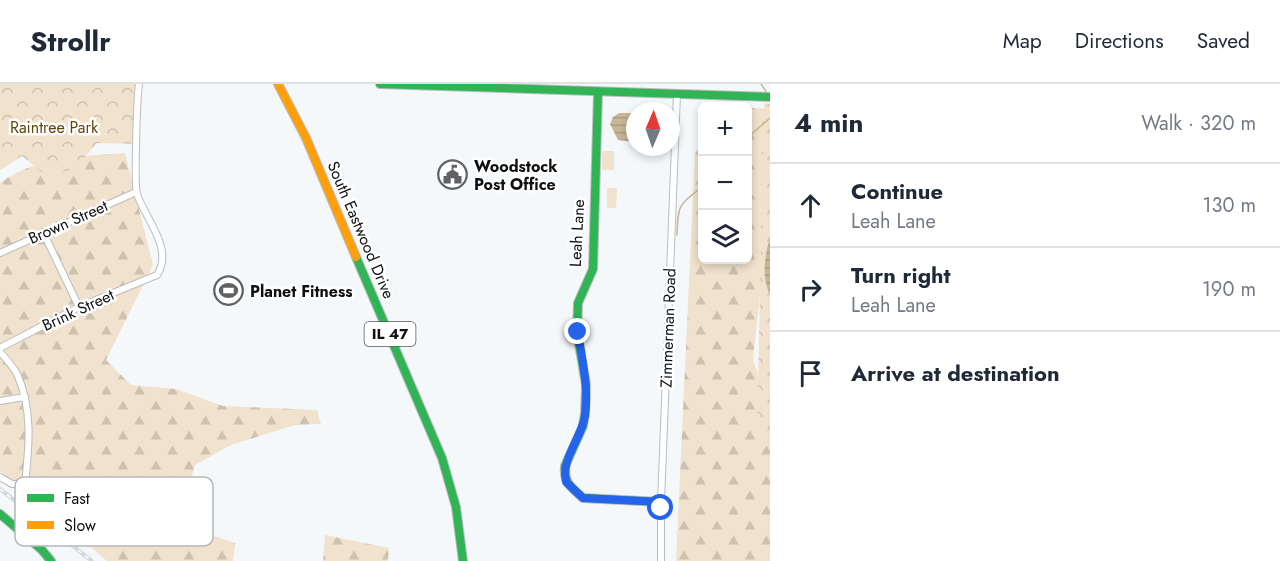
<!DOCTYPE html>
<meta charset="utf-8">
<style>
:root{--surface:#fff;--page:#f6f6f7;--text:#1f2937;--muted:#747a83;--line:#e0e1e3}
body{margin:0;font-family:Jost,sans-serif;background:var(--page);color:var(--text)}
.controls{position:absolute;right:18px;top:18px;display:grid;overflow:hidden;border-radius:9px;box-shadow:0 3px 9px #0003}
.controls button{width:54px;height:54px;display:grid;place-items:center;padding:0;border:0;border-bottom:2px solid var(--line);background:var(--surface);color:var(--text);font:30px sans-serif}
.compass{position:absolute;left:626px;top:18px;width:54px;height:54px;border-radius:50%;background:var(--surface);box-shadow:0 3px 9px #0003;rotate:2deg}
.stop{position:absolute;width:18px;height:18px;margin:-14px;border:4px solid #2563eb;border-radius:50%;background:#fff}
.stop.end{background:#2563eb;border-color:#fff;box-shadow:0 2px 6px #0008}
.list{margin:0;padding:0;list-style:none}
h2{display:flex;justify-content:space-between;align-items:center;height:78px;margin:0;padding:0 24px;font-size:26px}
h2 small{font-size:20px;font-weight:400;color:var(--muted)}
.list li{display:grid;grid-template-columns:39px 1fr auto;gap:18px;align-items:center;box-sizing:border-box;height:84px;padding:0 24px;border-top:2px solid var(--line)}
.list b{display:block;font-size:22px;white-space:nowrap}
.list p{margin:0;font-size:20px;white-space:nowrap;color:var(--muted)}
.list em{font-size:20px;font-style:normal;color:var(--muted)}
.icon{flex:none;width:33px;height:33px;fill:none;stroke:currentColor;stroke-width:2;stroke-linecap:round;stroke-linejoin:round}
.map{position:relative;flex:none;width:770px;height:477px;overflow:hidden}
header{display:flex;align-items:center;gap:36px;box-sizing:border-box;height:84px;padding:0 30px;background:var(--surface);border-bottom:2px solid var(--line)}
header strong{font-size:28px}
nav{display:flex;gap:33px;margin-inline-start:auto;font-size:21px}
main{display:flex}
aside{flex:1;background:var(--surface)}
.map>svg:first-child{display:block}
</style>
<header>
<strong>Strollr</strong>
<nav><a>Map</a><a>Directions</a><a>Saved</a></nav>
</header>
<main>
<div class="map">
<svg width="770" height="477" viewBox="0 0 770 477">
<defs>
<pattern id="forest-firs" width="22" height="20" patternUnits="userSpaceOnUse" patternTransform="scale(1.5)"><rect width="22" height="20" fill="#f0e2cd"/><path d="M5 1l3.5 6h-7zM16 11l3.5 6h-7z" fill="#cdc1af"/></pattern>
<pattern id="park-crowns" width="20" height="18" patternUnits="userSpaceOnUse" patternTransform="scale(1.5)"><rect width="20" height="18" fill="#f0e2cd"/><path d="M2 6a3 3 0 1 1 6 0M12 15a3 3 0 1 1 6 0" fill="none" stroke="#cdc1af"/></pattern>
<pattern id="water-rules" width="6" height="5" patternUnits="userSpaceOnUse" patternTransform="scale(1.5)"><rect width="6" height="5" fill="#c9b698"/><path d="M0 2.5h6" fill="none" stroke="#ab9b82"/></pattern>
</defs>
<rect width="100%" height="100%" fill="#f5f8fb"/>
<g fill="url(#forest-firs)">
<polygon points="752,24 770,25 770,118 753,276 770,325 770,477 676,477 695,68 702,62 702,176 748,176 748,28"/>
<path d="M125,69L153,181L106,276L131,301L176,305L223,322L317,326L321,340L295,341L231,361L195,381L183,422L200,447L235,459L233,477H107L0,387V99C40,71 79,73 125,69Z"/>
<polygon points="325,451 389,464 388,477 323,477"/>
</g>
<g fill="url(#park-crowns)">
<polygon points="0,0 136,0 134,60 97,59 74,85 47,92 22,72 0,86"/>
<polygon points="764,19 770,20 770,348 757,347"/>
</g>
<g fill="#f0e2cd">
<rect x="602" y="67" width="12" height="19"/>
<polygon points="607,104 617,104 616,124 607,124"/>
</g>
<g fill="url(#water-rules)">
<polygon points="619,29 635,29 635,58 618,56 610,40 613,33"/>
<path d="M770,154V209C761,196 765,169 770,154Z"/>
</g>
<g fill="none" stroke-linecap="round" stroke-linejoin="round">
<g stroke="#c9b698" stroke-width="1.5">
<polyline points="761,0 767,9"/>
<polyline points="748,53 770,34"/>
<path d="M677,151C678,120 678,122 702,103"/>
</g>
<defs>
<g id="street">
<polyline points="43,148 79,223"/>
<polyline points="0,169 136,108"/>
<path d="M0,264L79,223L157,191C174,165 146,136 137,110C134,100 137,14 139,0"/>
<path d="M0,268C6,275 13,282 17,290C33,325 29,363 25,400"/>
<polyline points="0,317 25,313"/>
<polyline points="0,393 12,400 72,399"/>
<polyline points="661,477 661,418 677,10"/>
</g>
<g id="fast">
<polyline points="380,0 770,13"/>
<path d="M598,8L593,185L578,219L577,248L586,301L585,329L583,342L565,382C563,398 572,404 583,414L661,418"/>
<polyline points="356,173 442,374 456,423 463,477"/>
<polyline points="0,430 42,466 51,477"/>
</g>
<polyline id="slow" points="278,0 306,54 356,173"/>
</defs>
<use href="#street" stroke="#babdbf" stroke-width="8"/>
<use href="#fast" stroke="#babdbf" stroke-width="10"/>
<use href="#slow" stroke="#babdbf" stroke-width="10"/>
<use href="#street" stroke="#fefefe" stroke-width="6"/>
<use href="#fast" stroke="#30b455" stroke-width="8"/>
<use href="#slow" stroke="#ff9f0a" stroke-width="8"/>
<defs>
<polyline id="rail" points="0,405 92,477"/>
</defs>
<use href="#rail" stroke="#d5d6d6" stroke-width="4"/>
<use href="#rail" stroke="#fff" stroke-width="1.5" stroke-dasharray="4.5" stroke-linecap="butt"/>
</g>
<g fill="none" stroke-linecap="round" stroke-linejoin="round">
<path stroke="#2563eb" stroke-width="8" d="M578,248C582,276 589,303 585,332C581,355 561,374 566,398L583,414L661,418V424"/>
</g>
<defs>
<symbol id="civic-ring" viewBox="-11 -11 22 22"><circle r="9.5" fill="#fff" stroke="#5f6164" stroke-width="1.5"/><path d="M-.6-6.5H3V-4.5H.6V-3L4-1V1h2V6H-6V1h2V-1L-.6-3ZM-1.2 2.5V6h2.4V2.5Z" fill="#5f6164"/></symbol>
<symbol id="stadium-ring" viewBox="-11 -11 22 22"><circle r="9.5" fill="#fff" stroke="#5f6164" stroke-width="1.5"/><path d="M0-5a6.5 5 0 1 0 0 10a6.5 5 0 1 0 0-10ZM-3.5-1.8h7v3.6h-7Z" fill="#5f6164"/></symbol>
</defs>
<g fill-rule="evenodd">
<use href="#civic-ring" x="436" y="74" width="33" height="33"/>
<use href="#stadium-ring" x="212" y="190" width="33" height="33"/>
</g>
<g text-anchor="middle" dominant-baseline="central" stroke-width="5" stroke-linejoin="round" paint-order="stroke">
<rect fill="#fff" stroke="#565859" stroke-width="1.5" x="364.5" y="238" width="51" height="24" rx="4.5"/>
<g font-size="15" font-weight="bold" fill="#0e1012">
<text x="390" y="250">IL 47</text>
</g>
<g font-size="16" fill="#62450e" stroke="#fff">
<text x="54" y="43">Raintree Park</text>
</g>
<g font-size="16" font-weight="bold" fill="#0e1012" stroke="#fff" text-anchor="start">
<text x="474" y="82">Woodstock<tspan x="474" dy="18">Post Office</tspan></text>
<text x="250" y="207">Planet Fitness</text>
</g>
<g font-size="16" fill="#0e1012" stroke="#fff">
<text transform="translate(68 138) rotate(-24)">Brown Street</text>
<text transform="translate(361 146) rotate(67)">South Eastwood Drive</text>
<text transform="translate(577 149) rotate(-87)">Leah Lane</text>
<text transform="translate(78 226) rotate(-25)">Brink Street</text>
<text transform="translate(668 244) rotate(-88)">Zimmerman Road</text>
</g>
</g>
<rect x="15" y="393" width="198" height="69" rx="9" fill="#fff" stroke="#b7b7b8" stroke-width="1.5"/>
<rect x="27" y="410" width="27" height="8" fill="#30b455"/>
<rect x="27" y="437" width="27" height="8" fill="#ff9f0a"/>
<g font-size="16" fill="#0e1012">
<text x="64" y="420">Fast</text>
<text x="64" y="447">Slow</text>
</g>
</svg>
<div class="controls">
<button>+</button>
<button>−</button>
<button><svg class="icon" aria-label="layers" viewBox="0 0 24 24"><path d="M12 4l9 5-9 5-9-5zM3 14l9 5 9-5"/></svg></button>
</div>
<svg class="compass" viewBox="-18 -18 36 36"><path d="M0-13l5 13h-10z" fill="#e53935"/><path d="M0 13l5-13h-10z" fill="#747a83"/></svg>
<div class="stop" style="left:661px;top:424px"></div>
<div class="stop end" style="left:578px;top:248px"></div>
</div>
<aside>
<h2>4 min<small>Walk · 320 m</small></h2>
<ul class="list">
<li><svg class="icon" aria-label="ahead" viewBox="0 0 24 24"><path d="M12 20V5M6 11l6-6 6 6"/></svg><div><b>Continue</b><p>Leah Lane</p></div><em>130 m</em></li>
<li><svg class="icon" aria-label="right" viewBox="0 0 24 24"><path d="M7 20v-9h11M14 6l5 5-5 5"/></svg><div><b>Turn right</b><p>Leah Lane</p></div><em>190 m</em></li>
<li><svg class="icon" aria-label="arrive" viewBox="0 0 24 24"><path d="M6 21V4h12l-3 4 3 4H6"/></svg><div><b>Arrive at destination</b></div></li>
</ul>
</aside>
</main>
